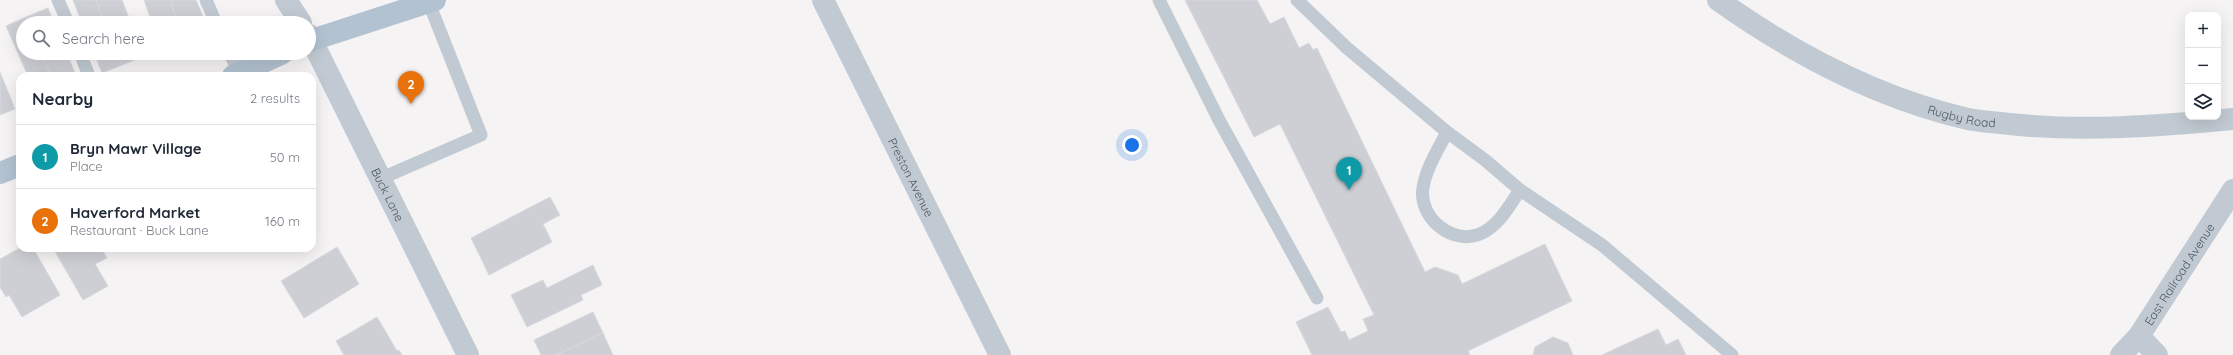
<!DOCTYPE html>
<meta charset="utf-8">
<style>
:root{--surface:#fff;--page:#f2f2f3;--text:#1f2937;--muted:#747a83;--line:#e0e1e3;--accent:#1a73e8}
body{margin:0;font-family:Quicksand,sans-serif;background:var(--page);color:var(--text)}
.controls{position:absolute;right:12px;top:12px;display:grid;overflow:hidden;border-radius:8px;box-shadow:0 4px 16px #0002}
.controls button{width:36px;height:36px;display:grid;place-items:center;padding:0;border:0;border-bottom:1px solid var(--line);background:var(--surface);color:var(--text);font:20px sans-serif}
.you{position:absolute;left:1132px;top:145px;width:14px;height:14px;margin:-10px;border:3px solid #fff;border-radius:50%;background:#1a73e8;box-shadow:0 0 0 6px #1a73e833}
.badge{display:grid;place-items:center;width:26px;height:26px;border-radius:50%;background:var(--accent);color:#fff;font-size:13px;font-weight:700}
.pin{position:absolute;translate:-50% -33px;filter:drop-shadow(0 1px 2px #0008)}
.pin::after{content:'';position:absolute;top:21px;width:14px;height:12px;background:inherit;clip-path:polygon(0 0,100% 0,50% 100%)}
.list{margin:0;padding:0;list-style:none}
h2{display:flex;justify-content:space-between;align-items:center;height:52px;margin:0;padding:0 16px;font-size:17px}
h2 small{font-size:13px;font-weight:400;color:var(--muted)}
.list li{display:grid;grid-template-columns:26px 1fr auto;gap:12px;align-items:center;box-sizing:border-box;height:64px;padding:0 16px;border-top:1px solid var(--line)}
.list b{display:block;font-size:15px;white-space:nowrap}
.list p{margin:0;font-size:13px;white-space:nowrap;color:var(--muted)}
.list em{font-size:13px;font-style:normal;color:var(--muted)}
.icon{flex:none;width:22px;height:22px;fill:none;stroke:currentColor;stroke-width:2;stroke-linecap:round;stroke-linejoin:round}
.map{position:relative;flex:none;width:2233px;height:355px;overflow:hidden}
.search{position:absolute;background:var(--surface);box-shadow:0 4px 16px #0002;left:16px;top:16px;width:300px;height:44px;display:flex;align-items:center;gap:10px;box-sizing:border-box;padding:0 14px;border-radius:22px;color:var(--muted);font-size:15px}
.panel{position:absolute;background:var(--surface);box-shadow:0 4px 16px #0002;left:16px;top:72px;width:300px;height:180px;border-radius:12px}
.map>svg:first-child{display:block}
</style>
<div class="map">
<svg width="2233" height="355" viewBox="0 0 2233 355">
<rect width="100%" height="100%" fill="#f5f3f3"/>
<g fill="#cdcfd5" stroke="#d7d9de">
<polygon points="73,0 96,0 105,23 82,23"/>
<polygon points="96,0 122,0 131,23 105,23"/>
<polygon points="144,0 170,0 178,23 152,23"/>
<polygon points="170,0 196,0 205,21 178,23"/>
<polygon points="1185,0 1257,0 1270,24 1284,17 1299,48 1309,43 1313,50 1317,48 1425,272 1435,267 1458,275 1462,284 1545,244 1572,301 1468,351 1470,355 1312,355 1296,322 1328,307 1341,332 1345,331 1349,340 1368,331 1363,319 1374,315 1280,124 1254,137"/>
<polygon points="48,8 54,23 29,23 26,17"/>
<polygon points="26,17 29,23 23,23 23,53 41,53 51,76 28,76 6,26"/>
<polygon points="41,53 67,53 76,76 51,76"/>
<polygon points="94,53 117,53 122,65 102,73"/>
<polygon points="117,53 142,53 144,56 122,65"/>
<polygon points="0,72 15,109 0,115"/>
<polygon points="550,197 560,215 543,224 552,242 489,275 471,238"/>
<polygon points="337,247 359,284 304,318 281,281"/>
<polygon points="20,248 33,248 60,295 22,317 9,295 6,297 0,287 0,259"/>
<polygon points="53,248 101,248 107,258 95,264 108,286 83,300"/>
<polygon points="593,265 602,285 581,295 583,300 527,327 511,295 543,280 547,288"/>
<polygon points="593,312 603,333 556,355 541,355 534,340"/>
<polygon points="377,317 397,351 399,350 402,355 344,355 336,341"/>
<polygon points="1658,329 1666,345 1678,339 1686,355 1602,355"/>
<polygon points="603,333 613,355 556,355"/>
<polygon points="1553,337 1568,343 1573,355 1533,355 1535,347"/>
</g>
<g fill="none" stroke-linecap="round" stroke-linejoin="round">
<g stroke="#c1cad2" stroke-width="13">
<polyline points="58,0 68,23"/>
<polyline points="206,0 216,23"/>
<polyline points="1159,0 1219,120 1317,298"/>
<polyline points="1297,0 1347,48 1447,132 1485,160 1520,190 1602,245 1732,355"/>
<polyline points="80,53 89,76"/>
<polyline points="230,53 239,74"/>
<path d="M1447,132C1438,150 1426,168 1423,188C1418,218 1454,247 1482,233C1500,224 1509,206 1520,190"/>
<polyline points="382,178 481,135 429,3"/>
</g>
<g stroke="#c1cad2" stroke-width="22">
<polyline points="286,0 301,23"/>
<path id="s1" d="M823,0L1000,355"/>
<path id="s2" d="M1718,0C1794,54 1877,98 1968,119C1981,122 1996,122 2010,124C2084,132 2159,126 2233,119"/>
<path id="s3" d="M309,35L468,355"/>
<polyline points="2139,336 2157,355"/>
<path id="s4" d="M2121,355L2139,336L2233,190"/>
</g>
<g stroke="#b3c2d1" stroke-width="22">
<polyline points="309,41 435,0"/>
<polyline points="233,76 283,53"/>
<polyline points="0,173 20,165"/>
</g>
</g>
<g text-anchor="middle" dominant-baseline="central" stroke-width="4" stroke-linejoin="round" paint-order="stroke">
<g font-size="12" fill="#4a5661" stroke="#fff">
<text stroke="none"><textPath href="#s2" startOffset="272">Rugby Road</textPath></text>
<text stroke="none"><textPath href="#s1" startOffset="198">Preston Avenue</textPath></text>
<text stroke="none"><textPath href="#s3" startOffset="178">Buck Lane</textPath></text>
<text stroke="none"><textPath href="#s4" startOffset="100">East Railroad Avenue</textPath></text>
</g>
</g>
</svg>
<div class="controls">
<button>+</button>
<button>−</button>
<button><svg class="icon" aria-label="layers" viewBox="0 0 24 24"><path d="M12 4l9 5-9 5-9-5zM3 14l9 5 9-5"/></svg></button>
</div>
<div class="you"></div>
<div class="pin badge" style="left:1349px;top:190px;background:#0f9aa8">1</div>
<div class="pin badge" style="left:411px;top:104px;background:#e8710a">2</div>
<div class="search"><svg class="icon" aria-label="search" viewBox="0 0 24 24"><circle cx="10" cy="10" r="6"/><path d="M15 15l6 6"/></svg>Search here</div>
<section class="panel">
<h2>Nearby<small>2 results</small></h2>
<ul class="list">
<li><span class="badge" style="background:#0f9aa8">1</span><div><b>Bryn Mawr Village</b><p>Place</p></div><em>50 m</em></li>
<li><span class="badge" style="background:#e8710a">2</span><div><b>Haverford Market</b><p>Restaurant · Buck Lane</p></div><em>160 m</em></li>
</ul>
</section>
</div>
